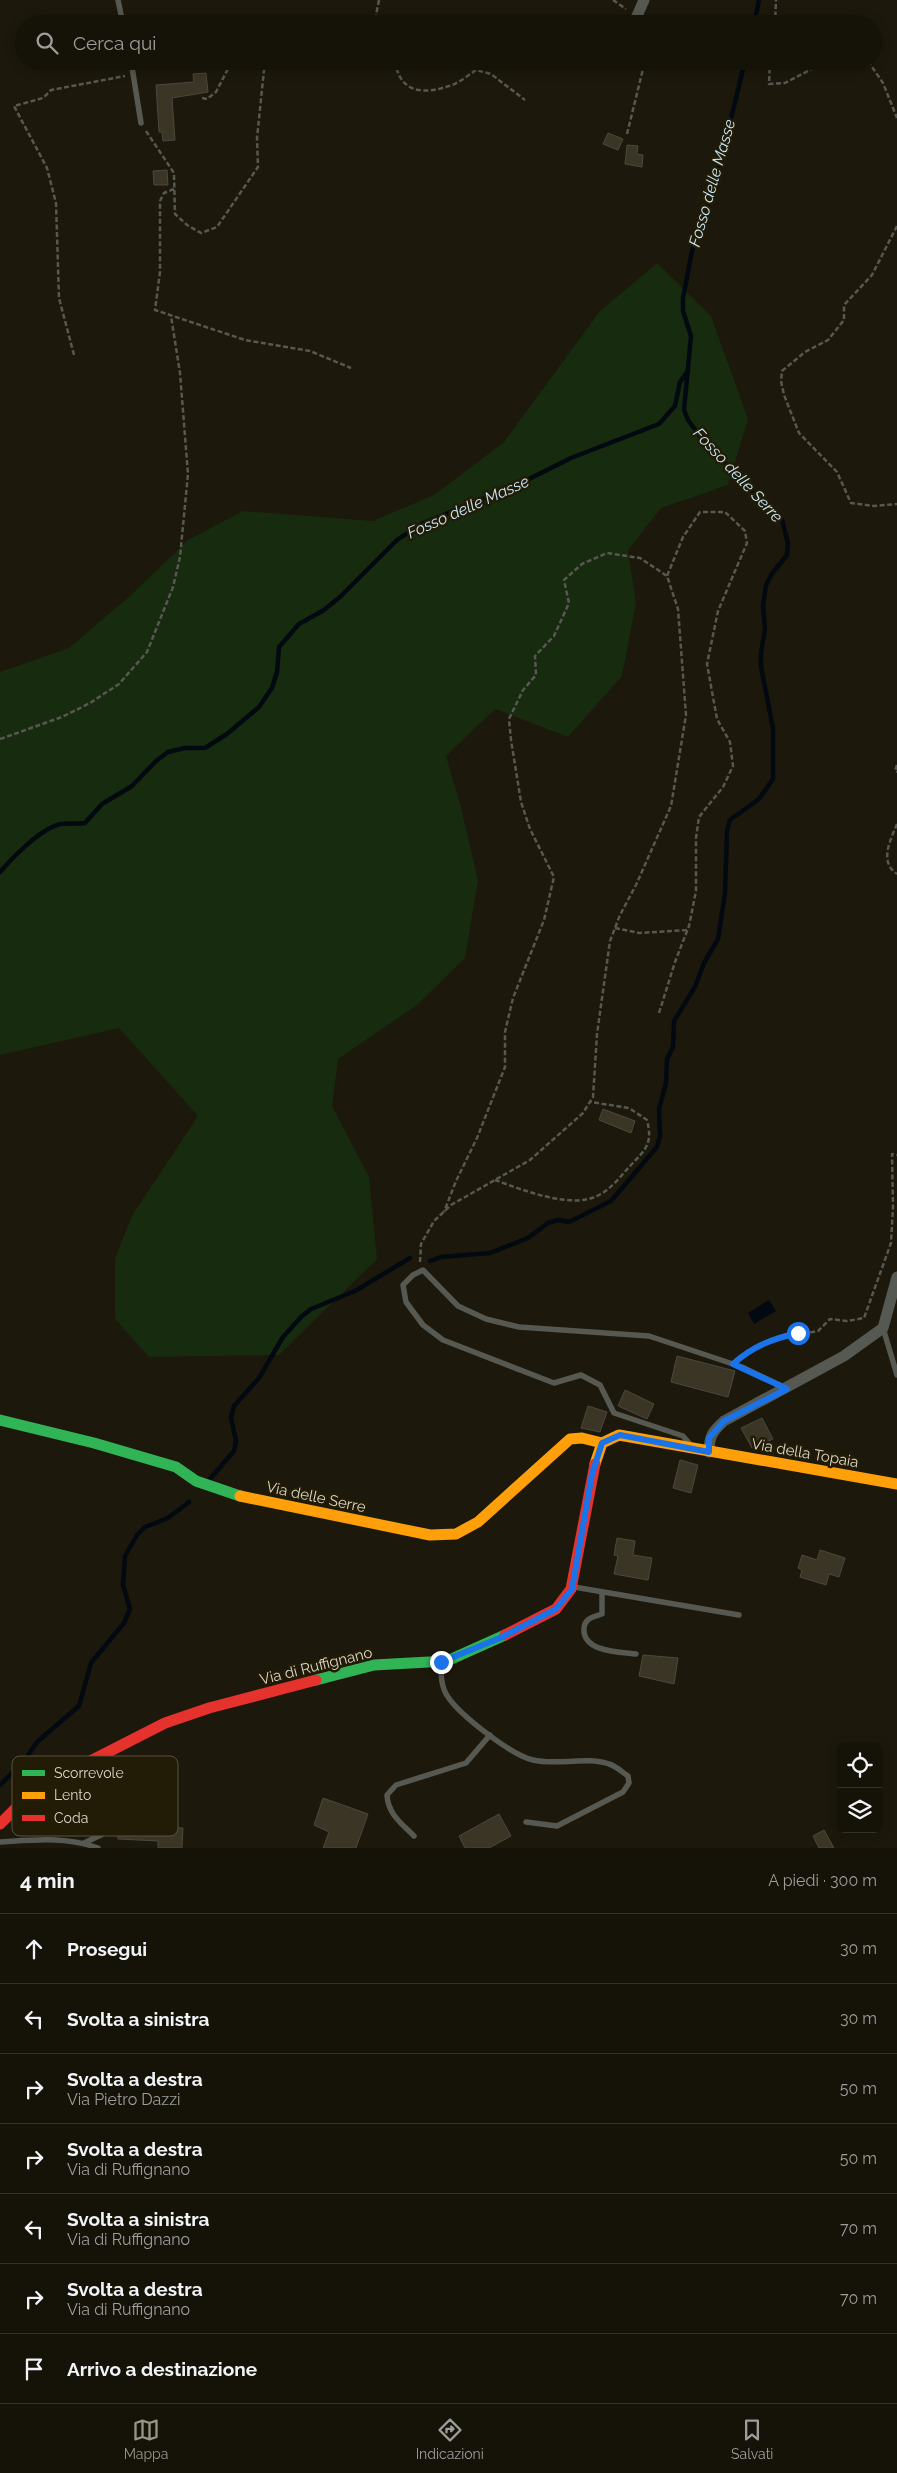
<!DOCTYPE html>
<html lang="it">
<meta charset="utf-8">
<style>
:root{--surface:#151208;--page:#1e1b12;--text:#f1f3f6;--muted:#9d9e9c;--line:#343229;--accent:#989486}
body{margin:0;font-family:Raleway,sans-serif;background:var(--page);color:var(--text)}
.controls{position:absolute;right:15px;bottom:15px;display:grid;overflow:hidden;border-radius:8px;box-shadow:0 2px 12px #0003}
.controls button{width:45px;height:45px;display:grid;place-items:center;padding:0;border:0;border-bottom:1px solid var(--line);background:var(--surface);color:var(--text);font:25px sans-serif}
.stop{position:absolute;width:15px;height:15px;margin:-11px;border:4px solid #1a73e8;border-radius:50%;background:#fff}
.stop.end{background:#1a73e8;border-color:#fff;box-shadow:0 1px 5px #0008}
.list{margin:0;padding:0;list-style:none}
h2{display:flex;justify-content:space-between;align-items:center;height:65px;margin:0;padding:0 20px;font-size:21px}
h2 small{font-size:16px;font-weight:400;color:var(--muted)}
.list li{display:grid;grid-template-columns:32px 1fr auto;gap:15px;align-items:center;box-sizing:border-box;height:70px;padding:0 20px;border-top:1px solid var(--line)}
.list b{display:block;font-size:19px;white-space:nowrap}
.list p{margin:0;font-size:16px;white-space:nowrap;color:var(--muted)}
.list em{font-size:16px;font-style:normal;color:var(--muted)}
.icon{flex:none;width:28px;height:28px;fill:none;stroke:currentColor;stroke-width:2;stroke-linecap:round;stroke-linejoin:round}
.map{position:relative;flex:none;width:897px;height:1848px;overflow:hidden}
.search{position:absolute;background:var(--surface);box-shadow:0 2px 12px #0003;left:15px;right:15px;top:15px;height:55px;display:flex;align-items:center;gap:12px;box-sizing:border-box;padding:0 18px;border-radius:28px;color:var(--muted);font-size:19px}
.sheet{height:555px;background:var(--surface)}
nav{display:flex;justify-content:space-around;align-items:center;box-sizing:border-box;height:70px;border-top:1px solid var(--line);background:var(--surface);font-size:14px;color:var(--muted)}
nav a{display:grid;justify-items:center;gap:2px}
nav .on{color:var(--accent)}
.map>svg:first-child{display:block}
</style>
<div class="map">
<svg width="897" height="1848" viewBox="0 0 897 1848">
<rect width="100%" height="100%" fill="#1c180b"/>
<polygon fill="#172b0e" points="657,263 711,316 748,419 728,485 661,508 628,550 636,603 622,676 568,737 495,709 446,756 460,804 478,880 465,958 417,1005 338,1059 332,1106 369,1177 377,1259 279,1355 149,1357 115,1319 115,1258 133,1214 198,1116 119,1028 0,1055 0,672 69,648 131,595 188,540 243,511 373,521 434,495 504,442 600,311"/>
<polygon fill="#030910" points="769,1300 776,1311 754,1324 748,1313"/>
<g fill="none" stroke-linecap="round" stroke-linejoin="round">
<g stroke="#030910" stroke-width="4.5">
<polyline points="754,24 759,0"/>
<path d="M0,872C13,857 41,828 61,824C69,823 77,824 85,823L102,804L132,786L156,761L168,752L185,748H205L227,734L259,707L272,688L277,672L279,647L299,624L324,610L341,596L397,540L421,524L513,487L571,458L659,424L675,406L680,382L688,371"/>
<polyline points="430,1261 441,1257 490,1253 528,1238 548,1223 558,1220 569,1222 611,1201 657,1147 660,1136 659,1109 666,1083 667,1059 673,1047 674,1021 695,987 704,963 718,939 725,893 727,831 730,820 759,799 773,779 773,728 761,667 761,653 765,629 763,606 766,585 771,575 787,555 788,543 782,520 765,505 702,439 688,420 684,410 691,336 683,311 683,298 692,251 716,180 745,61"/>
<polyline points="209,1480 234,1451 236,1441 231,1418 234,1406 259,1378 283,1337 301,1317 311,1309 355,1291 410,1258"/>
<polyline points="0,1785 25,1760 37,1742 79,1706 91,1663 124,1623 130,1609 123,1585 125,1556 137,1535 145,1527 168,1518 189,1502"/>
</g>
</g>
<g fill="#3a3525" stroke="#4b483e">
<polygon points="206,73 208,92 172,98 175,140 163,141 162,132 159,132 156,85 194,82 193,74"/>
<polygon points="608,133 623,139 618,150 603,144"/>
<polygon points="627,145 638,146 637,154 643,155 642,167 625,164"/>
<polygon points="167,170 168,185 154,185 153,171"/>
<polygon points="603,1109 635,1121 631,1133 599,1120"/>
<polygon points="677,1356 735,1371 728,1397 671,1382"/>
<polygon points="625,1390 654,1404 647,1419 618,1406"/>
<polygon points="588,1406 607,1412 600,1432 581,1428"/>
<polygon points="762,1418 773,1439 752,1448 741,1428"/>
<polygon points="680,1460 698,1465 691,1493 673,1488"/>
<polygon points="617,1538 635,1541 633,1555 652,1558 648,1580 614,1574 618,1556 614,1555"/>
<polygon points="820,1550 845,1558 839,1577 829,1574 826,1585 800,1577 802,1570 798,1568 802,1555 817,1560"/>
<polygon points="643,1655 678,1658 674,1684 639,1676"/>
<polygon points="323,1798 368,1814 356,1848 323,1848 329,1832 314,1825"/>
<polygon points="499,1814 511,1836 489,1848 465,1848 459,1836"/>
<polygon points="144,1827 183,1828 182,1848 158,1848 158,1841 118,1839 118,1828"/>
<polygon points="824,1830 834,1848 819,1848 813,1836"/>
</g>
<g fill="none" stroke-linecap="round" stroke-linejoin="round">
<g stroke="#575851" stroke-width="2.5" stroke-dasharray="5 2.5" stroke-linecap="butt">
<polyline points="379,0 376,15 379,24"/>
<polyline points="613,0 626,9"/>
<polyline points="775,24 776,0"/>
<path d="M395,61C400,94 424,95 452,85C460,82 469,75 476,70L491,74L525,100"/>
<polyline points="770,61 769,84 785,83 827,61"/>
<polyline points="868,61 883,83 897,118"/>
<polyline points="202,98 207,99 216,92 232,61"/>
<polyline points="146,131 174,173 175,214 187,225 201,233 217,227 258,167 257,138 264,70 258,61"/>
<polyline points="627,134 645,61"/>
<polyline points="174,189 164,193 160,201 160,272 155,310 245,340 310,351 351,368"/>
<polyline points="897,226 872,275 844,305 844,320 828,340 805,352 782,371 781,381 784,395 799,433 837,472 851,503 874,506 897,504"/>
<polyline points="74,355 59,298 56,203 47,168 14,106 43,98 51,90 125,76"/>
<polyline points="0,739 62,717 90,703 119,684 147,652 173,587 180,557 188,474 180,373 171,316"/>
<polyline points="897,765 895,771 897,772"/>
<path d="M897,824C890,841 879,862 897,874"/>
<polyline points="615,928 639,933 688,930"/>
<polyline points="659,1013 675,962 689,926 696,891 696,838 699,817 723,787 733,766 730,742 717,719 707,664 718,611 747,543 745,531 725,512 700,512 683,537 667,576"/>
<path d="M495,1180C523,1190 572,1210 599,1195C611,1189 621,1176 630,1166C646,1149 653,1144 647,1120L629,1108L591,1102"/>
<polyline points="420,1262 421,1244 434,1221 451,1205 530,1160 583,1113 593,1097 597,1034 610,941 620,915 636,885 671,806 686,715 678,609 667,576 640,558 607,553 582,564 564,580 569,603 554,636 535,656 536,675 523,690 509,719 511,740 521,802 530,829 554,877 544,920 513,998 505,1032 505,1067 477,1138 456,1181 444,1212"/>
<polyline points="741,1358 770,1340 818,1331 830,1319 847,1321 864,1318 891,1243 893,1207 892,1154 897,1155"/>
</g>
<g stroke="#565951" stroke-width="5.5">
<polyline points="118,0 123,24"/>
<polyline points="131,61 141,123"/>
<polyline points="883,1328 897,1375"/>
<polyline points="689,1443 683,1436 614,1413 600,1385 581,1375 554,1383 443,1340 423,1325 406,1302 403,1285 413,1275 423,1270 458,1306 486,1319 519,1327 649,1336 742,1367 786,1388"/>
<polyline points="574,1587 739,1615"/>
<path d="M602,1592V1614C593,1617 585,1618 584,1628C582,1652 619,1652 636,1654"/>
<path d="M441,1664C441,1675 441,1687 448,1697C460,1715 511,1755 533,1760C557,1766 585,1756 609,1764C616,1766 622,1772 628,1776L629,1783L623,1792L557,1826L526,1822"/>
<path d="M414,1836C401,1823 388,1814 387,1795L396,1785L466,1763L490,1735"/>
<path d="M0,1842C33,1840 66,1836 98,1848"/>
<polyline points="84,1843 101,1835 116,1823 140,1824"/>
</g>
<g stroke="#565951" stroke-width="11">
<polyline points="637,16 644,0"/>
<path d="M709,1452C709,1436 713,1431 724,1421L844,1356L883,1328L897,1277"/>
</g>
<g stroke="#30b455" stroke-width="11">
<polyline points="0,1420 94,1443 176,1467 196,1481 240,1496"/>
<polyline points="316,1680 374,1665 447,1661 505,1635"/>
</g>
<g stroke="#ff9f0a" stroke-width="11">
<polyline points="595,1464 602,1443 619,1435 897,1484"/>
<polyline points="240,1496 430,1535 456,1534 478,1522 570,1439 582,1438 602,1443"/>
</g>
<g stroke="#e5322d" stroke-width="11">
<polyline points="505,1635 556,1609 571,1589 595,1464"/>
<polyline points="0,1824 24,1800 67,1773 165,1723 209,1708 316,1680"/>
</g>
</g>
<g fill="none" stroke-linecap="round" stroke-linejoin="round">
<path stroke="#1a73e8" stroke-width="6" d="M441,1662L500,1638L556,1609L572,1589L592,1474L602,1443L620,1435L709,1452V1438L724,1421L787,1389L733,1364C753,1346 772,1339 798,1333"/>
</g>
<g text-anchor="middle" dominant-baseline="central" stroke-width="5" stroke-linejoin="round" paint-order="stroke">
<g font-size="15" fill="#dbd6c9" stroke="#221b05">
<text transform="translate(805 1453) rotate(10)">Via della Topaia</text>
<text transform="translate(316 1497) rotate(12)">Via delle Serre</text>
<text transform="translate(316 1666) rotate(-14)">Via di Ruffignano</text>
</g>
<g font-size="16" font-style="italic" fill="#c7e8fd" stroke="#221b05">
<text transform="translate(712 183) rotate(-74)">Fosso delle Masse</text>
<text transform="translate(738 475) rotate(47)">Fosso delle Serre</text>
<text transform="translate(468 507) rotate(-24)">Fosso delle Masse</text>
</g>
</g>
<rect x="12" y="1756" width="166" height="80" rx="8" fill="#221b05" stroke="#5a5340" stroke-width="1"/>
<rect x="22" y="1770" width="23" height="6" fill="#30b455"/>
<rect x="22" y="1792" width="23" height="7" fill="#ff9f0a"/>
<rect x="22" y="1815" width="23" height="6" fill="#e5322d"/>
<g font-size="14" fill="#dbd6c9">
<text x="54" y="1778">Scorrevole</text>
<text x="54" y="1800">Lento</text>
<text x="54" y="1823">Coda</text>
</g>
</svg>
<div class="controls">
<button><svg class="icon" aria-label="locate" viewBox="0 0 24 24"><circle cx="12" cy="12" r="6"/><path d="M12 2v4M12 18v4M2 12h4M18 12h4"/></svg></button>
<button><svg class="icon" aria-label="layers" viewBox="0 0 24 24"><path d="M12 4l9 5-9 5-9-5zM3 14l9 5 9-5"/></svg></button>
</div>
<div class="stop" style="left:798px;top:1333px"></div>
<div class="stop end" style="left:441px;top:1662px"></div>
<div class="search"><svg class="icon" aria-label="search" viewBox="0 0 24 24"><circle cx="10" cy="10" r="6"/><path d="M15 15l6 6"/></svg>Cerca qui</div>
</div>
<section class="sheet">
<h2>4 min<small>A piedi · 300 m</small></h2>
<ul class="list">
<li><svg class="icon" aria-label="ahead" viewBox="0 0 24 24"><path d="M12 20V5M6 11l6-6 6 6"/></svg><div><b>Prosegui</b></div><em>30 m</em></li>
<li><svg class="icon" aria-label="left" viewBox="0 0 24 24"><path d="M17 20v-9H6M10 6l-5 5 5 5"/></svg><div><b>Svolta a sinistra</b></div><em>30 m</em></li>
<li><svg class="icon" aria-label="right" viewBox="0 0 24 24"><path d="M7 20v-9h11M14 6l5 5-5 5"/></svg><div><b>Svolta a destra</b><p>Via Pietro Dazzi</p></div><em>50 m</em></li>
<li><svg class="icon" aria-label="right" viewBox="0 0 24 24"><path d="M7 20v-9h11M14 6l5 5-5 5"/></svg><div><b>Svolta a destra</b><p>Via di Ruffignano</p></div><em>50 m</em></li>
<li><svg class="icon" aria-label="left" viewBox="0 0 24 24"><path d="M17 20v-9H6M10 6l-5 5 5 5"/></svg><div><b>Svolta a sinistra</b><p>Via di Ruffignano</p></div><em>70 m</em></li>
<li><svg class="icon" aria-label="right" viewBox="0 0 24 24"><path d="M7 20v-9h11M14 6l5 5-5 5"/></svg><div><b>Svolta a destra</b><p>Via di Ruffignano</p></div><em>70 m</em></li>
<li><svg class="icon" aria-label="arrive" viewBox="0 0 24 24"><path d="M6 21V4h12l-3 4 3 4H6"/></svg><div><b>Arrivo a destinazione</b></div></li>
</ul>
</section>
<nav>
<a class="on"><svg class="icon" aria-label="map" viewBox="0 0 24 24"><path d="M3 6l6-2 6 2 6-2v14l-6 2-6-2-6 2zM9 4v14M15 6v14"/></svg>Mappa</a>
<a><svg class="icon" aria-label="directions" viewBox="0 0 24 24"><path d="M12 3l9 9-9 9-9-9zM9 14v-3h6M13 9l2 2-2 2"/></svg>Indicazioni</a>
<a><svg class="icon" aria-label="saved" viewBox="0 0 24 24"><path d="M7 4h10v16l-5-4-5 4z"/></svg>Salvati</a>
</nav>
